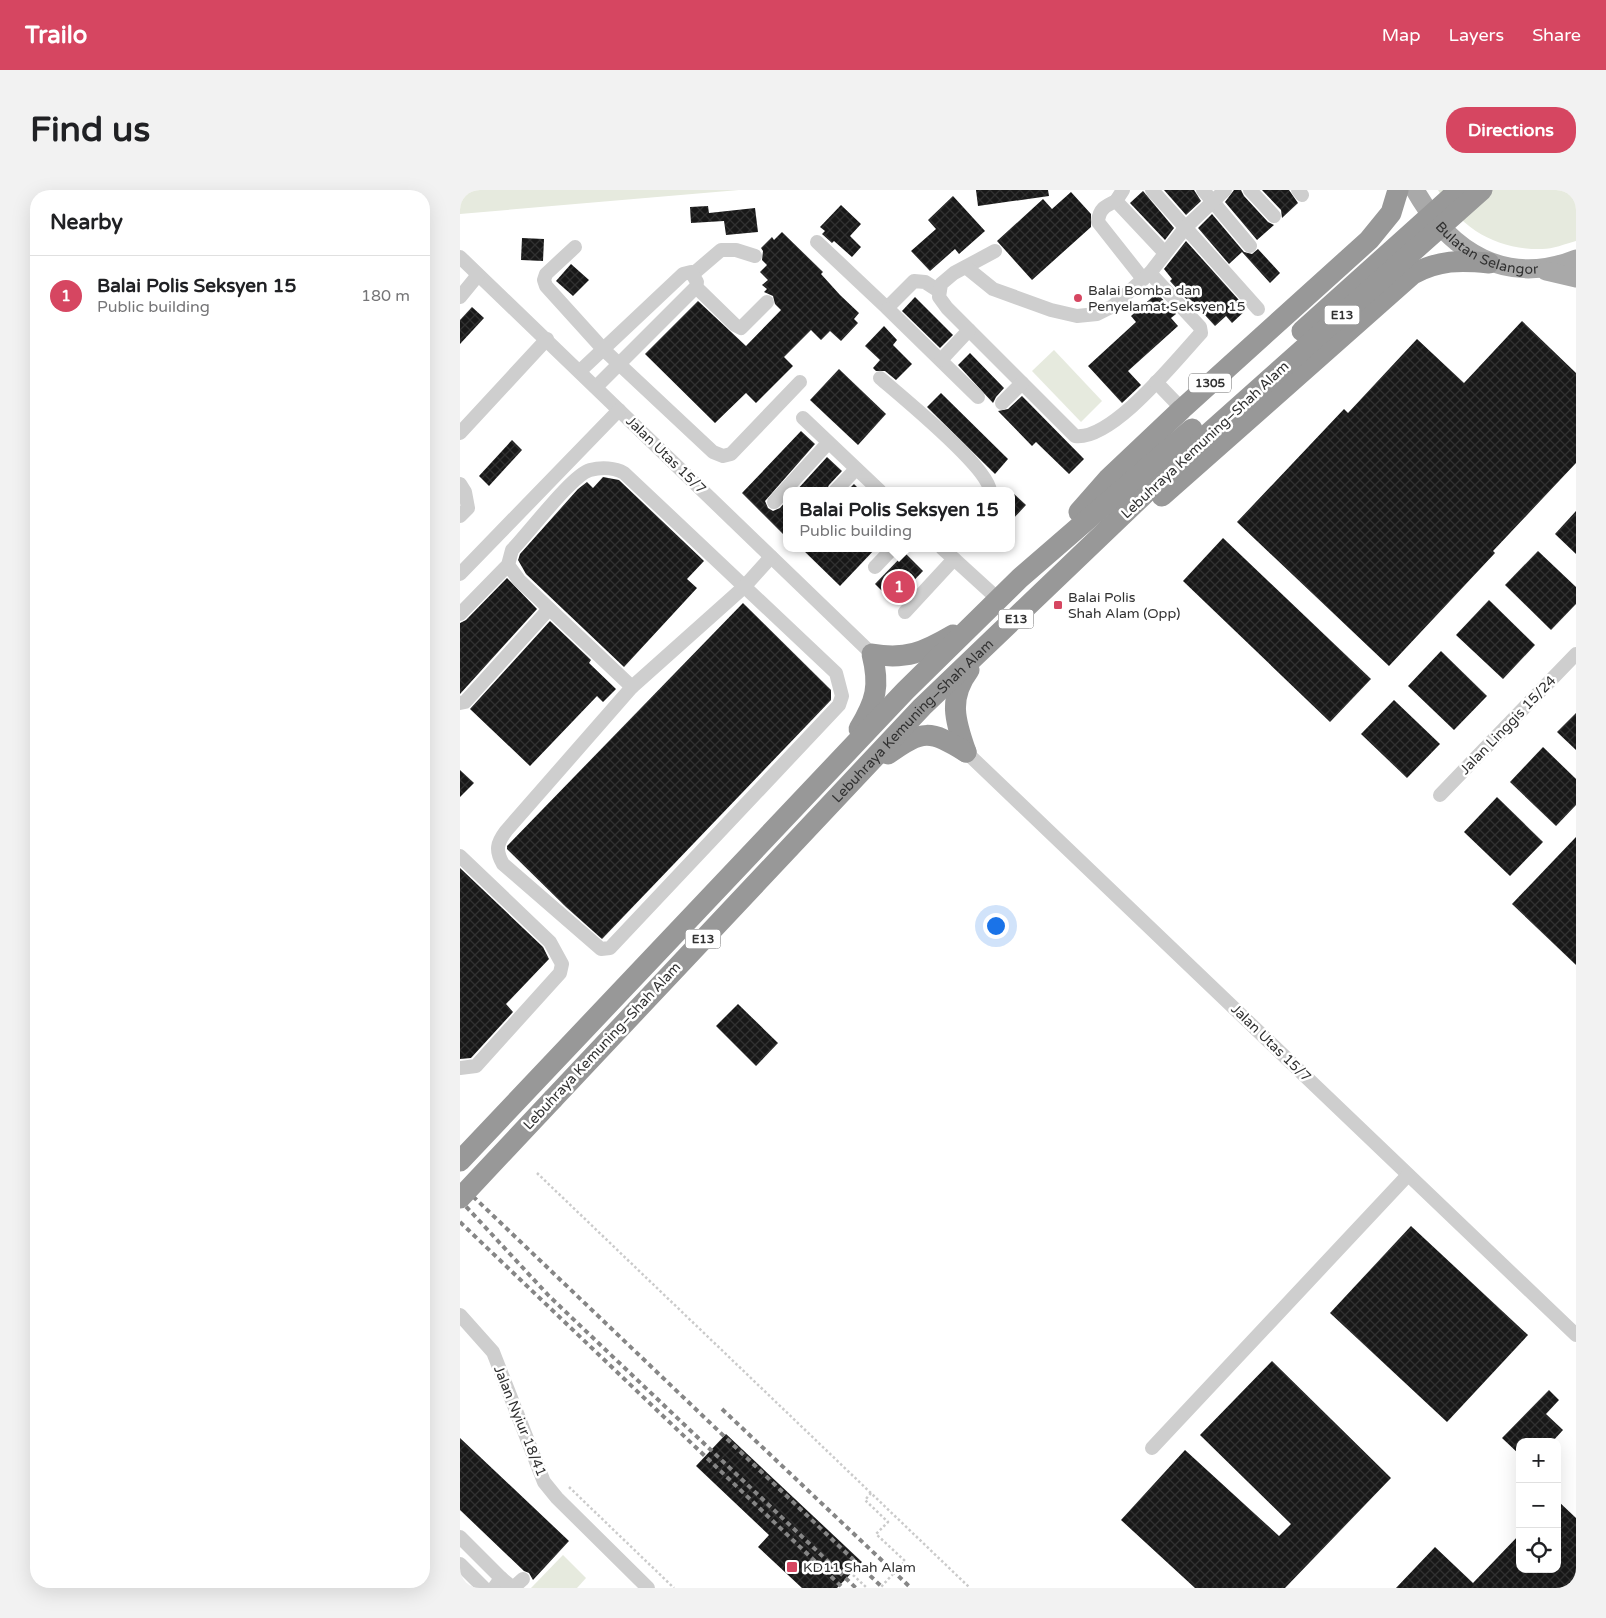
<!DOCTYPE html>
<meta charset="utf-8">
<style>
:root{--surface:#fff;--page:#f2f2f2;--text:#202124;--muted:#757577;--line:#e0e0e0;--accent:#d64661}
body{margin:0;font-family:"Varela Round",sans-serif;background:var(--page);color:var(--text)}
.controls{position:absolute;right:15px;bottom:15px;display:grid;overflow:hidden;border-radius:10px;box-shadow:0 5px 20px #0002}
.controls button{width:45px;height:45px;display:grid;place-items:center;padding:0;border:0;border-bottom:1px solid var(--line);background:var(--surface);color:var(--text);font:25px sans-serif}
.you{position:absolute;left:535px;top:735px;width:18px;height:18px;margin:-12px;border:4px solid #fff;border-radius:50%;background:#1a73e8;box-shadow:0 0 0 8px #1a73e833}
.badge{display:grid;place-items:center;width:32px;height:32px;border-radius:50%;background:var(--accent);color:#fff;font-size:16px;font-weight:700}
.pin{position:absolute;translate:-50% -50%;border:2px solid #fff;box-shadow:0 1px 5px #0006}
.popup{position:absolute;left:323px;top:297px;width:232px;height:65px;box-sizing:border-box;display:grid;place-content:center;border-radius:10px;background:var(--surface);filter:drop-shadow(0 1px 4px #0005);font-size:16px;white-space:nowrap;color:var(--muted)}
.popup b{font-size:19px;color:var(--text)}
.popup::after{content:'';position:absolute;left:50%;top:100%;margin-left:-10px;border:10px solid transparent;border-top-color:var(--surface)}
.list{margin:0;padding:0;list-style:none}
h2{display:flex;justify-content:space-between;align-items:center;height:65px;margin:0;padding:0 20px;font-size:21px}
h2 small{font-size:16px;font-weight:400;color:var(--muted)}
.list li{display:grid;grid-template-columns:32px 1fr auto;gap:15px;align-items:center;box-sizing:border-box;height:80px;padding:0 20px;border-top:1px solid var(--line)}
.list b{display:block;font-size:19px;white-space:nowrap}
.list p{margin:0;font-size:16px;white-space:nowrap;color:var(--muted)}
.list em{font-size:16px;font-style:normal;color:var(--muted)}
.icon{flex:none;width:28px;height:28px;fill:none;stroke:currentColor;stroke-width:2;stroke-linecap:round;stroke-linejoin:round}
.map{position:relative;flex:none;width:1116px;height:1398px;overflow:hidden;border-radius:20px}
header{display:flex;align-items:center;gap:30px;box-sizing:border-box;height:70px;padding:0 25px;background:var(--accent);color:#fff}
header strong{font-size:24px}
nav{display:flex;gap:28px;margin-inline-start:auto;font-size:18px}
.intro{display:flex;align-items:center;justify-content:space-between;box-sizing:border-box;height:120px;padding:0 30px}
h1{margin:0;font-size:35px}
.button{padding:12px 22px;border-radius:20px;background:var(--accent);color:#fff;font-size:18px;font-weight:700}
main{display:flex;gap:30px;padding:0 30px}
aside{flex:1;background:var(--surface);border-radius:20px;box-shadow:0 5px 20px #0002}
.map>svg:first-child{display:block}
</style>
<header>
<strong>Trailo</strong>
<nav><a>Map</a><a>Layers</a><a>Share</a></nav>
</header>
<div class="intro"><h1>Find us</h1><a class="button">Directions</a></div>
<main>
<aside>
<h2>Nearby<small></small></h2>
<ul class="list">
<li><span class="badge">1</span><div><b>Balai Polis Seksyen 15</b><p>Public building</p></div><em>180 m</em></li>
</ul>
</aside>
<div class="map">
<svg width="1116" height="1398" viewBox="0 0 1116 1398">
<defs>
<pattern id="building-cross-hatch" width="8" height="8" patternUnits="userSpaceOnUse" patternTransform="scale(1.25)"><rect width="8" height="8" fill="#181818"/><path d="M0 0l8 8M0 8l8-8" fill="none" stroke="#313131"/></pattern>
</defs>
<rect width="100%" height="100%" fill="#fff"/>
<g fill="#e6eade">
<polygon points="0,0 279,0 0,24"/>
<path d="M978,0H1116V51C1105,54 1093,59 1082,59C1037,60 1001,39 978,0Z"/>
<polygon points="594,160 642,211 621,232 572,181"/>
<polygon points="103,1365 126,1388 117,1398 71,1398"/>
</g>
<g fill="url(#building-cross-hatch)">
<polygon points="516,0 588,0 589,6 518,16"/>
<polygon points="704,0 734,0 741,11 726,25"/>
<polygon points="774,0 781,0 784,6 808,32 814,35 797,50 765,12"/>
<polygon points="802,0 829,0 838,13 822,28 821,20"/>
<polygon points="683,1 714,38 705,50 670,13"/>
<polygon points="611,2 631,24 631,37 572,90 537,51 583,9 592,19"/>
<polygon points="493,6 525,41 499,64 495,59 470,81 451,61 476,39 468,30"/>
<polygon points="381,15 401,34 390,46 401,57 392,67 374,51 372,53 362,44 365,41 360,37"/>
<polygon points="248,16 249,23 295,18 298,42 266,45 264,31 231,33 230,17"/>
<polygon points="752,24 784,62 792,64 798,59 820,83 810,93 782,62 769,74 738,38"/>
<polygon points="322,42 363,82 361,84 380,105 399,123 394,129 398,133 381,151 370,141 361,150 351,140 324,167 333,176 296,213 286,203 255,233 185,164 238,111 286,156 321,120 315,114 313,106 304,102 307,99 302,95 308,90 300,82 307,75 302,70 303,61 301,58 312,47 314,50"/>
<polygon points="62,48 84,49 83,71 61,70"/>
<polygon points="726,51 787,119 772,133 766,126 755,136 731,110 729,112 710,91 712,89 704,79"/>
<polygon points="111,74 129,90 113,106 96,91"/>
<polygon points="697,103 716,124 711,128 718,136 668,181 681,195 662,213 628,176 676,132 671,126"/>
<polygon points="455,107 493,145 480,158 442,121"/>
<polygon points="12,117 24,128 0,154 0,130"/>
<polygon points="1062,131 1116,183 1116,273 1033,361 1035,363 929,476 777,332 884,219 888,223 957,149 1004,193"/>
<polygon points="424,136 437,150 433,155 452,174 436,190 425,181 416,181 413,178 420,170 405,156"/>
<polygon points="510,163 544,198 536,207 533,213 498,175"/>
<polygon points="379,179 426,224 398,255 350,210"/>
<polygon points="481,203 548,269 535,284 467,217"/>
<polygon points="562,206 624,269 609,284 576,252 572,256 538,221 548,219"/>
<polygon points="341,241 355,254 305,311 308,318 313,321 320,318 326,311 326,347 282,303"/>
<polygon points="52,250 62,260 29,296 19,286"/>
<polygon points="367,267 382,281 369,295 366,301 336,301"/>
<polygon points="143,287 159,290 244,371 227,389 237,398 164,477 66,384 58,370 60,364 118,299 127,292 133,298"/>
<polygon points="394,294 401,301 387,301"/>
<polygon points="552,302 566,315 552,330"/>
<polygon points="1116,321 1116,364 1095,344"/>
<polygon points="763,348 911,489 870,532 723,391"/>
<polygon points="341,358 416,358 380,396"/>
<polygon points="1078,361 1116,397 1116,414 1091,440 1045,395"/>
<polygon points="445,363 463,381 433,412 415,394"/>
<polygon points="47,388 77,419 0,504 0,433 6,430"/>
<polygon points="1029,410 1075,455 1043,489 996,445"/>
<polygon points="283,413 371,500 371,510 142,749 106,717 47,659 47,656"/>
<polygon points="90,431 131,470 129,473 156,499 143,512 137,506 70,576 10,519"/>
<polygon points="981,461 1027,506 994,540 948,496"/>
<polygon points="934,510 980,554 947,588 901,544"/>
<polygon points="1116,523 1116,560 1097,542"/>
<polygon points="1083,557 1116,589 1116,615 1096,636 1050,592"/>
<polygon points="0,580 14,593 0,607"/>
<polygon points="1037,607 1083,652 1050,686 1004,642"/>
<polygon points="1116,647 1116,775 1052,714"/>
<polygon points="0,678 83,757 89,769 46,814 53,822 11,868 0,869"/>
<polygon points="278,814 318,853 296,876 256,836"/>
<polygon points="951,1036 1068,1145 987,1232 870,1123"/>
<polygon points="812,1171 931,1288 825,1398 735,1398 661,1330 725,1260 819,1346 831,1334 740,1245"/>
<polygon points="1089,1200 1099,1210 1086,1224 1103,1240 1092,1252 1060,1252 1060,1265 1042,1248"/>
<polygon points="266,1244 402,1372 377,1398 342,1398 298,1357 309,1345 236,1276"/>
<polygon points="0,1248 109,1351 73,1390 69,1383 64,1381 0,1320"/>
<polygon points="1097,1310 1116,1328 1116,1398 936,1398 975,1357 1013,1393 1060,1344 1060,1379 1097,1379"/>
</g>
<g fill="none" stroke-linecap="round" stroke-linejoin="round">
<g stroke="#cbcbcb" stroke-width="2.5" stroke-dasharray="2.5 2.5" stroke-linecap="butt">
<polyline points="77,983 510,1398"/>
<polyline points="109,1297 214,1398"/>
<polyline points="393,1385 407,1398"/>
</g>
<g stroke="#cecece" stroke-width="14">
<polyline points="663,0 656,11 704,62"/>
<polyline points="692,0 798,119"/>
<polyline points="743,0 790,56"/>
<polyline points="790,0 814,26"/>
<polyline points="838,0 842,5"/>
<path d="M656,11C645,16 639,19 638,32L683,89"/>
<polyline points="357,52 427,118 454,91 465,92 479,101"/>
<polyline points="115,57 86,84 84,90 86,96 143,159 253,262 263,266 271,264 340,192"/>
<path d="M535,61L494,83L481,94L479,107L487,118L615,246C652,251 716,170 741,143L740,137L690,83"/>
<polyline points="0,67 412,464"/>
<polyline points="507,78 533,99 591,120 617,126 637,124 653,116 690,83 725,38 765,0"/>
<polyline points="233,84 261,60 276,60 295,66"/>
<polyline points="236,97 275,135 281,138 307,112"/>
<polyline points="0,107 18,85"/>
<polyline points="428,119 518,207"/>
<polyline points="481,170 509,140"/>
<polyline points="120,181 223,84 231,82 237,92 236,97 136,197"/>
<path d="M420,188C442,207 528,277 530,301"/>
<polyline points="696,192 722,219"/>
<polyline points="542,213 562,193"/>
<polyline points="343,228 420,301"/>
<polyline points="0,243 87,149"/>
<polyline points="0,294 5,302 8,318 0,326"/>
<polyline points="375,301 396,279"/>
<polyline points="314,312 368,253"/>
<polyline points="482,358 538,409"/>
<polyline points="415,377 433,358"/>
<polyline points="0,384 159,220"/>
<polyline points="445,422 494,369"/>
<path d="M0,424L48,375L52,360C68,344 112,285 130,280C142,277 155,278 164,283L376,483L382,506L379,515L150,758L141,759L43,674C35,660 37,653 46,641L172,497L59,390L48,375"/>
<polyline points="172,497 284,397 311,367"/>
<polyline points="0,513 5,512 89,419"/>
<polyline points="506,562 1116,1145"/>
<polyline points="980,605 1116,464"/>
<polyline points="0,666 90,752 102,774 100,783 16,876 0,878"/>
<polyline points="0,1125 33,1162 84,1292 97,1308 188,1398"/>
<polyline points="692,1258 948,985"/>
<polyline points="0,1347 41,1388 34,1398"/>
<polyline points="0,1374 24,1398"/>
<polyline points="41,1388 53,1398 63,1389"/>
</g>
<g stroke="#a9a9a9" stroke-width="19">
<path id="s1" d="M955,0C990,62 1046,97 1116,69"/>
<polyline points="1086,81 1116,88"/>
</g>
<g stroke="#989898" stroke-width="21">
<path d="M702,306L953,84C979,70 1000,70 1029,73"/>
<polyline points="619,322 648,289 722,219 909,50 931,23 938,0"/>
<path d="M399,539C416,511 420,496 412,464C446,470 464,462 493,445"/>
<path d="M506,562C495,531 488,508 509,480"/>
<path d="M428,564C463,539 470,540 506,562"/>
<path id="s2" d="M93,909L462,517L741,250"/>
<polyline points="0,971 445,501 560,388 732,239"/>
</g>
<g stroke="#868686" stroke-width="4" stroke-dasharray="5 4" stroke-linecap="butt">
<polyline points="0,994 423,1398"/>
<polyline points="0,1010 89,1106 396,1398"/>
<polyline points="0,1032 383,1398"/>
<polyline points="262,1219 451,1398"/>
</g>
<polyline stroke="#cbcbcb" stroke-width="2.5" stroke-dasharray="2.5 2.5" stroke-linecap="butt" points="411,1303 405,1310 428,1332 416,1344 445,1371 420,1398"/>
<g stroke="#989898" stroke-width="21">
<polyline points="842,141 999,0"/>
<polyline points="741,250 1022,0"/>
<polyline points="0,1008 93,909"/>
</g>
</g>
<g fill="#d64661" stroke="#fff" stroke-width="2">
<circle cx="618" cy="108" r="5"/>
<rect x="593" y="410" width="10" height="10" rx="2.5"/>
<rect x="326" y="1371" width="12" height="12" rx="2.5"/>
</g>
<g text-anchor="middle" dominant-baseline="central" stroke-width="5" stroke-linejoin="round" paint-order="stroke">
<g fill="#fff" stroke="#6f6f6f" stroke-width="1">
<rect x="864.5" y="115.5" width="35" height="19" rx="4"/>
<rect x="729" y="183.5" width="42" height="19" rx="4"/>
<rect x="538.5" y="419.5" width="35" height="19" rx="4"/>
<rect x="225.5" y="739.5" width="35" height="19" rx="4"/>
</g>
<g font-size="12" font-weight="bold" fill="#313131">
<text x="882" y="125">E13</text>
<text x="750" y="193">1305</text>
<text x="556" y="429">E13</text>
<text x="243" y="749">E13</text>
</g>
<g font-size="14" fill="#313131" stroke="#fff">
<text stroke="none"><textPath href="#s1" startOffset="98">Bulatan Selangor</textPath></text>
<text transform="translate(745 250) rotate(-43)">Lebuhraya Kemuning–Shah Alam</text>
<text transform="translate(206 265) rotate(44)">Jalan Utas 15/7</text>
<text stroke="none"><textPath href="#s2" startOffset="522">Lebuhraya Kemuning–Shah Alam</textPath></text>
<text transform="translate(1048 535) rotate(-46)">Jalan Linggis 15/24</text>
<text transform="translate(811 853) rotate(44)">Jalan Utas 15/7</text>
<text transform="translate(142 856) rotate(-47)">Lebuhraya Kemuning–Shah Alam</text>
<text transform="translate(60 1231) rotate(68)">Jalan Nyiur 18/41</text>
</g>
<g font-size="14" fill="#313131" stroke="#fff" text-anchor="start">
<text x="628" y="100">Balai Bomba dan<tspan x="628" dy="16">Penyelamat Seksyen 15</tspan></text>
<text x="608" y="407">Balai Polis<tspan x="608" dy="16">Shah Alam (Opp)</tspan></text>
<text x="343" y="1377">KD11 Shah Alam</text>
</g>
</g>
</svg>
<div class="controls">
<button>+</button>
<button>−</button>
<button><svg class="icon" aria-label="locate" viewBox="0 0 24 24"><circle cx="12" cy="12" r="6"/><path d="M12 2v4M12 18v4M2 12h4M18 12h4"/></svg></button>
</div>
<div class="you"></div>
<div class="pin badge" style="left:439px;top:397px">1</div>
<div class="popup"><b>Balai Polis Seksyen 15</b>Public building</div>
</div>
</main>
